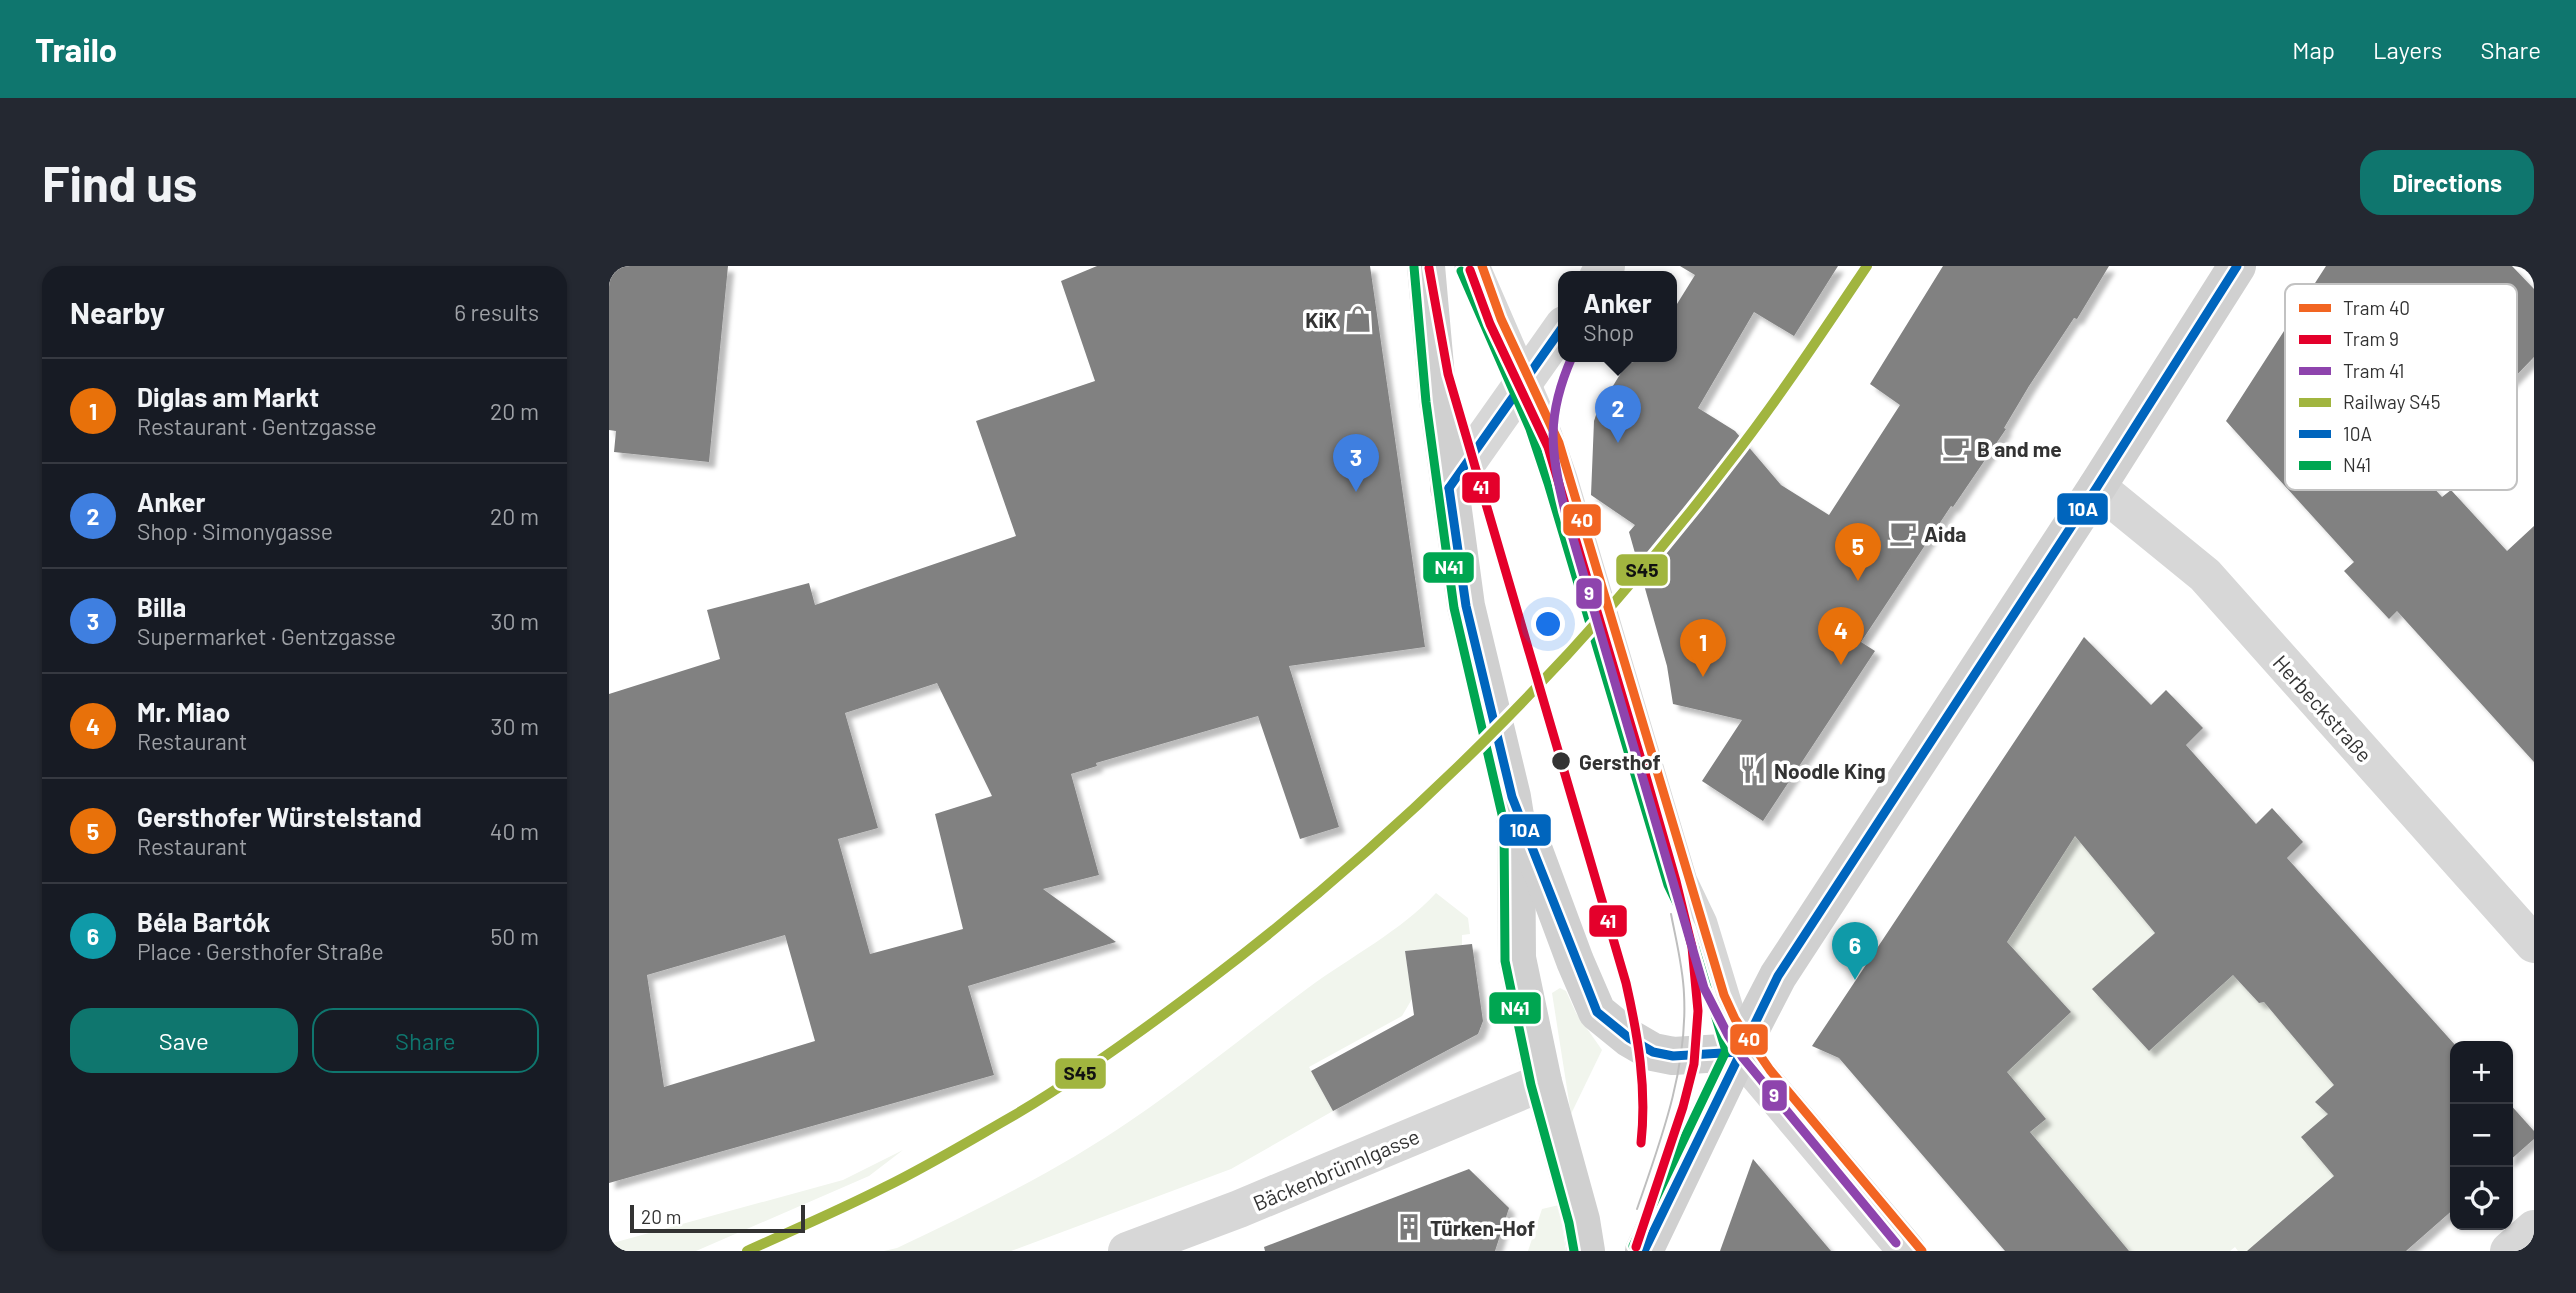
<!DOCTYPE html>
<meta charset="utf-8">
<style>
:root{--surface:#171b24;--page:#242831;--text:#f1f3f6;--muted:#9ea1a6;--line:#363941;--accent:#0f766e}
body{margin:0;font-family:Barlow,sans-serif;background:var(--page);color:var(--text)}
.controls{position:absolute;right:21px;bottom:21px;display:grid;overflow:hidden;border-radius:14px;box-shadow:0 2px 5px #0004}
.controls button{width:63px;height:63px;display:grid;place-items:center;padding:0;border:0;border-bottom:2px solid var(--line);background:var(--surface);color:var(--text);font:35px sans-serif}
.scale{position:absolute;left:21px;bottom:18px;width:175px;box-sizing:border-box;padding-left:7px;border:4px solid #333;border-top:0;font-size:19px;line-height:24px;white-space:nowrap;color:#333;-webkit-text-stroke:5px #fff;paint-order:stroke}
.you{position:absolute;left:940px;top:359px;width:24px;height:24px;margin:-18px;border:5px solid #fff;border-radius:50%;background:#1a73e8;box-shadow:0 0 0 10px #1a73e833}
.badge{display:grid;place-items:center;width:46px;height:46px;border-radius:50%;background:var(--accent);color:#fff;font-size:23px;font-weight:700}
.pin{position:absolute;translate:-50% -58px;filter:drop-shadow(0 2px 4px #0008)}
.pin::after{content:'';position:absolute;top:37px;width:24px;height:21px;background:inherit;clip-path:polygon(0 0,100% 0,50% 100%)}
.popup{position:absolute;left:949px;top:5px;width:119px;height:91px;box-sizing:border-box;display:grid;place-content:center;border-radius:14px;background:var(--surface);filter:drop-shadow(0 2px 5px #0005);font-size:23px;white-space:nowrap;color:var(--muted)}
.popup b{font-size:26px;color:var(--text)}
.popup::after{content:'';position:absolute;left:50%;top:100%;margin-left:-14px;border:14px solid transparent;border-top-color:var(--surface)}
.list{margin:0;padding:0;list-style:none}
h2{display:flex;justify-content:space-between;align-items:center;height:91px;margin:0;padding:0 28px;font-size:30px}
h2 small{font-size:23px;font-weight:400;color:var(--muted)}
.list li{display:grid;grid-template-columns:46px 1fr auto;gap:21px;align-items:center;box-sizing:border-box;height:105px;padding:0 28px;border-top:2px solid var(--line)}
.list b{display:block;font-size:26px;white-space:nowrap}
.list p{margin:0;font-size:23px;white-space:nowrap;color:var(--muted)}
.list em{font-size:23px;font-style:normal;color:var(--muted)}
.actions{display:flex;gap:14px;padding:21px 28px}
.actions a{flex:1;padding:16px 0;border:2px solid var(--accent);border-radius:21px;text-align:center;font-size:24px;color:var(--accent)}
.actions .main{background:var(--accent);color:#fff}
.icon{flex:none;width:38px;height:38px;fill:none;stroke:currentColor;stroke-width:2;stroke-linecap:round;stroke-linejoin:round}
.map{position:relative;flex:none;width:1925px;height:985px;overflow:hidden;border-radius:21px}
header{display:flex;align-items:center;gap:42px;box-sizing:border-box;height:98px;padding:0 35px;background:var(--accent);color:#fff}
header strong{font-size:33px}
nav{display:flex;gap:38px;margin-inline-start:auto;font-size:24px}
.intro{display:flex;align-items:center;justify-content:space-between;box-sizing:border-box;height:168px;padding:0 42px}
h1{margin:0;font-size:49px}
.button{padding:18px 32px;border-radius:21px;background:var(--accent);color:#fff;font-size:24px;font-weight:700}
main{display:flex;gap:42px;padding:0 42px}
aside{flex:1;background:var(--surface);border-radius:21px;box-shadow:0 2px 5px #0004}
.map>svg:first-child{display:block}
</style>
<header>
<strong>Trailo</strong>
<nav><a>Map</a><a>Layers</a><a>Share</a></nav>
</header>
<div class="intro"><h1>Find us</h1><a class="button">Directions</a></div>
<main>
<aside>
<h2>Nearby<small>6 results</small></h2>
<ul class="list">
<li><span class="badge" style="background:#e8710a">1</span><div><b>Diglas am Markt</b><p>Restaurant · Gentzgasse</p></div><em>20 m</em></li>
<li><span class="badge" style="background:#3f7fe0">2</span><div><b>Anker</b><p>Shop · Simonygasse</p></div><em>20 m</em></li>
<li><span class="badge" style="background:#3f7fe0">3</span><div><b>Billa</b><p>Supermarket · Gentzgasse</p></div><em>30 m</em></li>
<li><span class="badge" style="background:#e8710a">4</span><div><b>Mr. Miao</b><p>Restaurant</p></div><em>30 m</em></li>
<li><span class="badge" style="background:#e8710a">5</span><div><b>Gersthofer Würstelstand</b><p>Restaurant</p></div><em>40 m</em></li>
<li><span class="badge" style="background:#0f9aa8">6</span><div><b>Béla Bartók</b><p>Place · Gersthofer Straße</p></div><em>50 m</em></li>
</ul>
<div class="actions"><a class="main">Save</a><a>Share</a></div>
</aside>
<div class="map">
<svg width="1925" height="985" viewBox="0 0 1925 985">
<defs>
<filter id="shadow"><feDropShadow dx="6" dy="6" stdDeviation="2" flood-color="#0004"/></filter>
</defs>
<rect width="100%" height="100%" fill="#fff"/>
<g fill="#f1f5ed" fill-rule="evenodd">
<path d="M1457,567L1468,571L1546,667L1484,723L1540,785L1624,709L1650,737L1655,736L1684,770L1743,803L1707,836L1719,848L1746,824L1725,910L1700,931L1650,985H1629L1626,981L1621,985H1520L1421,866L1437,853L1354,766L1370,716ZM1429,710L1462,746L1422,784Z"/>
<path d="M827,627L859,652L861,668L853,669V679L796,685L803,733L793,750L700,801L724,845L622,903L402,985H275L288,982C368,944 448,905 521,855C583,813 640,766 699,722C741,691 792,665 827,627Z"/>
<polygon points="951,722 957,725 967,747 993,784 962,848 943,727"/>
<polygon points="294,884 260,910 87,985 0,985 0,978 234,914"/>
<polygon points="950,939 957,985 919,985 933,943"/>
</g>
<g fill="#818181" fill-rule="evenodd" filter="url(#shadow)">
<polygon points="0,0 119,0 100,196 5,186 7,165 0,164"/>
<path d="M488,0H761L816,381L680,400L730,561L691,573L649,450L487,497L488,500L462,508L490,609L434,623L507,676L359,720L385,809L0,917V428L111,393L98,344L200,317L206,339L407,270L367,155L486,115L452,15ZM328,417L383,530L326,548L354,663L261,688L229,573L269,562L236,447ZM176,669L206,775L55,821L38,709Z"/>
<polygon points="1071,0 1229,0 1185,70 1145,46 1089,142 1126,165 1172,219 1220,249 1291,139 1261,118 1334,0 1500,0 1468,53 1465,52 1420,120 1395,162 1397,163 1344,241 1342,240 1252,376 1266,385 1154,555 1093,515 1133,454 1064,438 1058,400 1020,266 1026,259 982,229 985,155 988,146 1018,97 1032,95 1035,91 1063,91 1063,46 1086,9"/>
<polygon points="1717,0 1903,0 1925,23 1925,91 1900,117 1808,57 1753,143 1833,231 1842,224 1898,285 1925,260 1925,496 1788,345 1780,353 1735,305 1745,296 1617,155"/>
<polygon points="1475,371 1542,439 1557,424 1594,462 1577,479 1647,558 1663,542 1694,576 1678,592 1847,780 1846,942 1797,985 1638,985 1725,910 1692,871 1719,848 1706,836 1725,819 1655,736 1650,737 1624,709 1540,785 1483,723 1546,667 1466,570 1398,676 1462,746 1398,806 1437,853 1421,866 1520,985 1396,985 1230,792 1203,780"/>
<polygon points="863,678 874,755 869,768 724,845 702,805 805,749 796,685"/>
<polygon points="1899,836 1925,865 1925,873 1899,896"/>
<polygon points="1144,893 1222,985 1111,985"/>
<polygon points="860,903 900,942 886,985 656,985 655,981"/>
</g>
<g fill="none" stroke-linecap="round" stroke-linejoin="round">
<polyline stroke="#d7d7d7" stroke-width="35" points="863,0 932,159 951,213 1071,616 1091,658 1130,786"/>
<g stroke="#d7d7d7" stroke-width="38">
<polyline points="989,11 997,0"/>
<polyline points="840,222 955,59"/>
<polyline points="518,985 630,943 934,816"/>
<polyline points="1900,985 1925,963"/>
</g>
<g stroke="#d7d7d7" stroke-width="38">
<polyline points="1488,221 1596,309 1925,678"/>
<polyline points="1130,786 1298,985"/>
</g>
<g stroke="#d0d0d0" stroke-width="38">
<polyline points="817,0 829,134 857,340 903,531 907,556 908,692 934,816 972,954 977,985"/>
<polyline points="917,563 966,695 988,746 1020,772 1044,786 1064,790 1130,786"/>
<polyline points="1035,985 1138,770 1169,710 1488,221 1628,0"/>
</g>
<path stroke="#bebebe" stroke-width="2" d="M1028,943C1052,874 1079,802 1075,728C1074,701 1067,674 1062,648"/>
<defs>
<g id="bus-1">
<polyline points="840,222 857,340 903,531 988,746 1020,772 1044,786 1064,790 1130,786"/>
<polyline points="840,222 955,59"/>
<polyline points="1035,985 1169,710 1488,221 1628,0"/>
</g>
<g id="bus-2">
<polyline points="805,1 817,136 845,342 895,557 896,695 922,819 960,957 965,985"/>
<polyline points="852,5 921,163 939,217 1059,619 1080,662 1117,785 1024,980"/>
</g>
</defs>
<use href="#bus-1" stroke="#fff" stroke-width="14"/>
<use href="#bus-2" stroke="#fff" stroke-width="14"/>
<use href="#bus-1" stroke="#0065bd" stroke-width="9"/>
<use href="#bus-2" stroke="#00a651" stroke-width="9"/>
<defs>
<path id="rail-1" d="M138,985C184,964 231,944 276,921C321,899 365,872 409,847C476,807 540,760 602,713C794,567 972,390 1118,199C1168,135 1213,67 1258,0"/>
</defs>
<use href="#rail-1" stroke="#fff" stroke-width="16"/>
<use href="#rail-1" stroke="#a1b53f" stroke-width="10"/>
<defs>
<polyline id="tram-1" points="873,0 892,53 950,177 1115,729 1126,753 1161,804 1313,985"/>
<g id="tram-2">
<path d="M820,2L839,108L1017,717C1029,770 1038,822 1032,877"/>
<polyline points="861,4 881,58 939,181 1034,500 1067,615 1083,681 1089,745 1085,798 1074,841 1027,981"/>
</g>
<path id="tram-3" d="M963,91C937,150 941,184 956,245L1095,722L1119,769L1134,792L1287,977"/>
</defs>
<use href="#tram-1" stroke="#fff" stroke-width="14"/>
<use href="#tram-2" stroke="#fff" stroke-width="14"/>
<use href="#tram-3" stroke="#fff" stroke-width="14"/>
<use href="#tram-1" stroke="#f26522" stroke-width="9"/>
<use href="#tram-2" stroke="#e4002b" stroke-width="9"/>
<use href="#tram-3" stroke="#8e44ad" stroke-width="9"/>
</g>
<defs>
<symbol id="shop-bare" viewBox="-9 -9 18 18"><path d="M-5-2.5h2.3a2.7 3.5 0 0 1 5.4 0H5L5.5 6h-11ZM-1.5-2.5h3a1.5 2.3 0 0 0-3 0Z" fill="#7a7a7a" stroke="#fff" stroke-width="2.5" paint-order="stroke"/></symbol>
<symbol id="cafe-bare" viewBox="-9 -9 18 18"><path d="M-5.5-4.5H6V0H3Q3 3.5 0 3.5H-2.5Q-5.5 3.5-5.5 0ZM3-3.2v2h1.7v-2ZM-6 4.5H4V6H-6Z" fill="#7a7a7a" stroke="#fff" stroke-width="2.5" paint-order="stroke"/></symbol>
<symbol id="restaurant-bare" viewBox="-9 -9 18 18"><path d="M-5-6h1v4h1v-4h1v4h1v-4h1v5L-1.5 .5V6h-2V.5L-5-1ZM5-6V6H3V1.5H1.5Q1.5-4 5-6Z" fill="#7a7a7a" stroke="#fff" stroke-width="2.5" paint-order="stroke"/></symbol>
<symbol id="building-bare" viewBox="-9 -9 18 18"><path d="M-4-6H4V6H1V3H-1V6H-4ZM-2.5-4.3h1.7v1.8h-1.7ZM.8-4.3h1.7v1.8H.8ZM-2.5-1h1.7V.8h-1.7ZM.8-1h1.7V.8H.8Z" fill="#7a7a7a" stroke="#fff" stroke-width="2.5" paint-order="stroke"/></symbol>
</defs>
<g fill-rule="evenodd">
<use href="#shop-bare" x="730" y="34" width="38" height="38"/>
<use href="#cafe-bare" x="1328" y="163" width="38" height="38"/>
<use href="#cafe-bare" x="1275" y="248" width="38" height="38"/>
<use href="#restaurant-bare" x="1125" y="485" width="38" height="38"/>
<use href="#building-bare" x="781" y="942" width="38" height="38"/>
</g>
<circle fill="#333" stroke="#fff" stroke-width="2.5" cx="952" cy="495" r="10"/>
<g text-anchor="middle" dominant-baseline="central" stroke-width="7" stroke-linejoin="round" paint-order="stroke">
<g font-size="21" font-weight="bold" fill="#333" stroke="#fff" text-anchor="start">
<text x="728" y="53" text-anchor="end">KiK</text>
<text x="1368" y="182">B and me</text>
<text x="1315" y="267">Aida</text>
<text x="1165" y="504">Noodle King</text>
<text x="821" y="961">Türken-Hof</text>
</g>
<g font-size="21" fill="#333" stroke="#fff">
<text transform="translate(1714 442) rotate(48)">Herbeckstraße</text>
<text transform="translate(727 903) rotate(-23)">Bäckenbrünnlgasse</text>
</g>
<g font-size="21" font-weight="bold" fill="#333" stroke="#fff" text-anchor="start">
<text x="970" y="495">Gersthof</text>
</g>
</g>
<rect x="1676" y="18" width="232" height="206" rx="10" fill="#fff" stroke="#c2c2c2" stroke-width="2"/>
<rect x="1690" y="38" width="32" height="8" fill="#f26522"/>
<rect x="1690" y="69" width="32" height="9" fill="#e4002b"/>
<rect x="1690" y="101" width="32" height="8" fill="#8e44ad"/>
<rect x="1690" y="132" width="32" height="9" fill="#a1b53f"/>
<rect x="1690" y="164" width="32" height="8" fill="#0065bd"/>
<rect x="1690" y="195" width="32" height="9" fill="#00a651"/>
<g font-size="19" fill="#333">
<text x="1734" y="49">Tram 40</text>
<text x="1734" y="80">Tram 9</text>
<text x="1734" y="112">Tram 41</text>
<text x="1734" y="143">Railway S45</text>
<text x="1734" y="175">10A</text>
<text x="1734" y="206">N41</text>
</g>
<g stroke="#fff" stroke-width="2.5">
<rect x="852" y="205" width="40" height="33" rx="7" fill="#e4002b"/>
<rect x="1447" y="226" width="53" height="34" rx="7" fill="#0065bd"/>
<rect x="953" y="237" width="40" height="34" rx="7" fill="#f26522"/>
<rect x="813" y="285" width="53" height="33" rx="7" fill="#00a651"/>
<rect x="1006" y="287" width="54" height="34" rx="7" fill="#a1b53f"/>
<rect x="966" y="311" width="28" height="33" rx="7" fill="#8e44ad"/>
<rect x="889" y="547" width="54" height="34" rx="7" fill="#0065bd"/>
<rect x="979" y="638" width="40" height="34" rx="7" fill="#e4002b"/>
<rect x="879" y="725" width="54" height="34" rx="7" fill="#00a651"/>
<rect x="1120" y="757" width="40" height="33" rx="7" fill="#f26522"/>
<rect x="445" y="791" width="53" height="33" rx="7" fill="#a1b53f"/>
<rect x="1152" y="813" width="27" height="33" rx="7" fill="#8e44ad"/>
</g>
<g font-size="19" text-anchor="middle" font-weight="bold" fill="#fff">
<text x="872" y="228">41</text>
<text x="1474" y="250">10A</text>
<text x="973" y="261">40</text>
<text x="840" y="308">N41</text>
<text x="980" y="334">9</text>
<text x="916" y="571">10A</text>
<text x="999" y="662">41</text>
<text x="906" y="749">N41</text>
<text x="1140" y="780">40</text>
<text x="1165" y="836">9</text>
</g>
<g font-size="19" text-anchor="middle" font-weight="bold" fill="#111">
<text x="1033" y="311">S45</text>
<text x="471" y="814">S45</text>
</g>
</svg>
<div class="controls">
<button>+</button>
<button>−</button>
<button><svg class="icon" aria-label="locate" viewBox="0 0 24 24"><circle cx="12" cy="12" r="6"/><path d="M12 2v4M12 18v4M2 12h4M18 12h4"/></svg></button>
</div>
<div class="scale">20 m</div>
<div class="you"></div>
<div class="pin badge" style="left:1094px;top:411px;background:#e8710a">1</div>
<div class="pin badge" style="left:1009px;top:177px;background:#3f7fe0">2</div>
<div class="popup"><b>Anker</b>Shop</div>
<div class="pin badge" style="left:747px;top:226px;background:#3f7fe0">3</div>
<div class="pin badge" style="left:1232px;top:399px;background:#e8710a">4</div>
<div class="pin badge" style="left:1249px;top:315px;background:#e8710a">5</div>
<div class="pin badge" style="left:1246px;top:714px;background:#0f9aa8">6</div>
</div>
</main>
